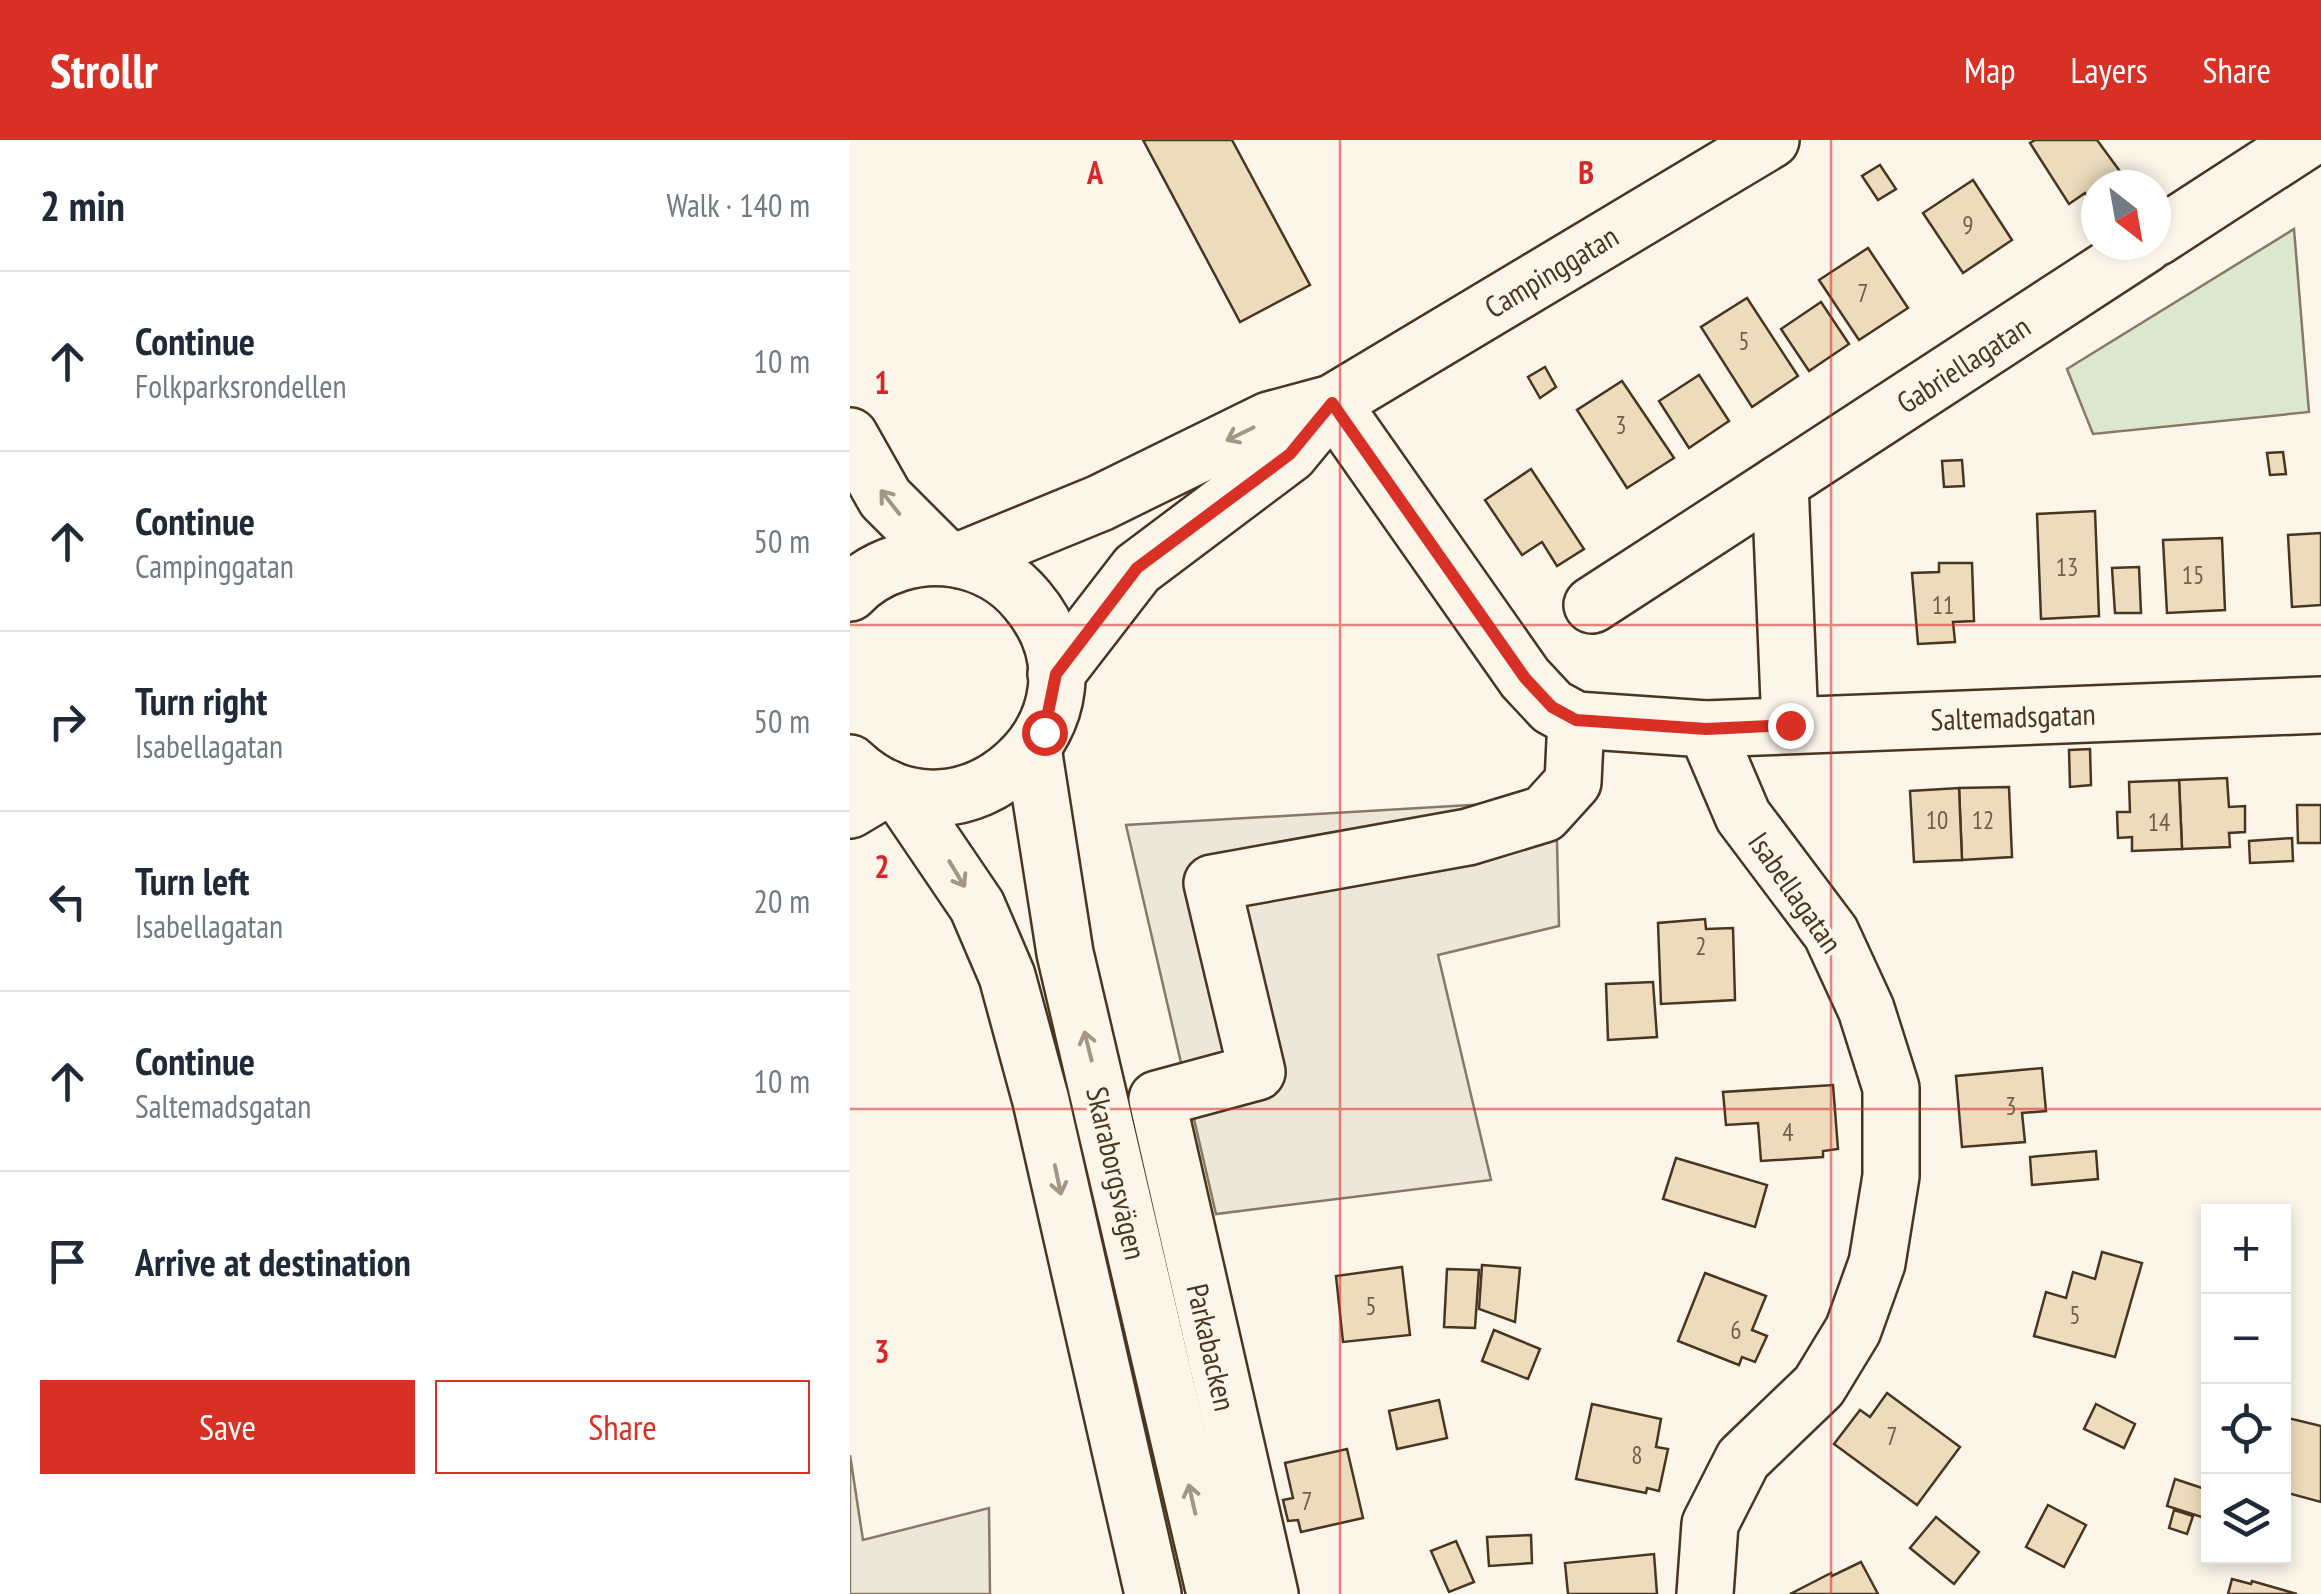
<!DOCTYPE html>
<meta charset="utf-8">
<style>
:root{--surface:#fff;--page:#f6f6f7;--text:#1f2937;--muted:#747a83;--line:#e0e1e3;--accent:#d93025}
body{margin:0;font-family:"PT Sans Narrow",sans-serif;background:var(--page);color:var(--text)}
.controls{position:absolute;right:30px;bottom:30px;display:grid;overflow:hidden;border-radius:0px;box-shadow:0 5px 15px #0003}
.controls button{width:90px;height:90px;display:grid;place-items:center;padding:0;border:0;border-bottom:2px solid var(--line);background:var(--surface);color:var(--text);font:50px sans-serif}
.compass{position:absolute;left:1231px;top:30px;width:90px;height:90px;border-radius:50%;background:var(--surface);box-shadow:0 5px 15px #0003;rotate:149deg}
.stop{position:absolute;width:30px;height:30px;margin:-22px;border:8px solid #d93025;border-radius:50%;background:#fff}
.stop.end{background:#d93025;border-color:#fff;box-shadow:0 2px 10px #0008}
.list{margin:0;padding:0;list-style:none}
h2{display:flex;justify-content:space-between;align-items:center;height:130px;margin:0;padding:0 40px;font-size:42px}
h2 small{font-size:32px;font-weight:400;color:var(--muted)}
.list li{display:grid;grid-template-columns:65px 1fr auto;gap:30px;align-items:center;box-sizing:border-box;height:180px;padding:0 40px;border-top:2px solid var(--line)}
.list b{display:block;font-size:38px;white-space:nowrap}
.list p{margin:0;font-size:32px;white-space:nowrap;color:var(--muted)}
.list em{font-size:32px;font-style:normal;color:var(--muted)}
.actions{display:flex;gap:20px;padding:30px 40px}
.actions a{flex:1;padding:22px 0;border:2px solid var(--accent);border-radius:0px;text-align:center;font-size:35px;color:var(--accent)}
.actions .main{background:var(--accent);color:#fff}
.icon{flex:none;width:55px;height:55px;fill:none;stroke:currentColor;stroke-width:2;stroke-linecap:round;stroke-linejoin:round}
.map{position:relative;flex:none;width:1471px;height:1454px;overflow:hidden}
header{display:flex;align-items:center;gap:60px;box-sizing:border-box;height:140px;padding:0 50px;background:var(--accent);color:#fff}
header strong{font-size:48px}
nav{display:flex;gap:55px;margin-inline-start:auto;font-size:35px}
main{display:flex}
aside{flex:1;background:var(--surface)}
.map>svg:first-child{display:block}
</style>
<header>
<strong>Strollr</strong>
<nav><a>Map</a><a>Layers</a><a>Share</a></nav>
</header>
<main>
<aside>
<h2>2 min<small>Walk · 140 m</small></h2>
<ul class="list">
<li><svg class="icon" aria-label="ahead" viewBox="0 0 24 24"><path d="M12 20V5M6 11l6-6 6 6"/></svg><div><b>Continue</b><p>Folkparksrondellen</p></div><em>10 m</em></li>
<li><svg class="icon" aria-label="ahead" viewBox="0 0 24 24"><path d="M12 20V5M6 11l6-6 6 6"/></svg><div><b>Continue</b><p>Campinggatan</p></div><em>50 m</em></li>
<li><svg class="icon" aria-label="right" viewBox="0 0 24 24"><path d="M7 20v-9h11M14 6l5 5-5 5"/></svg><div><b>Turn right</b><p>Isabellagatan</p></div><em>50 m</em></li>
<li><svg class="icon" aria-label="left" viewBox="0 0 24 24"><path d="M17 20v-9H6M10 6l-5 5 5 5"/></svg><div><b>Turn left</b><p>Isabellagatan</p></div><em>20 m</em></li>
<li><svg class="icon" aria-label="ahead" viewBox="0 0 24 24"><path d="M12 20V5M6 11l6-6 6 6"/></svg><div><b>Continue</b><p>Saltemadsgatan</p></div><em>10 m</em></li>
<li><svg class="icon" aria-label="arrive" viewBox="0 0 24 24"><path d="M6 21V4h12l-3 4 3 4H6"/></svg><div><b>Arrive at destination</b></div></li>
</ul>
<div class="actions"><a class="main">Save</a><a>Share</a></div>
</aside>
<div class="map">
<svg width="1471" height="1454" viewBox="0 0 1471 1454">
<rect width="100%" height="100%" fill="#fbf6e9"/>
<polygon fill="#dce7d0" stroke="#887966" stroke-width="2.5" points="1444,89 1459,272 1243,294 1217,229"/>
<g fill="#ede7d9" stroke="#887966" stroke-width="2.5">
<polygon points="706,660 709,786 588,815 641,1040 366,1074 276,685"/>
<polygon points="0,1315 13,1400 139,1368 140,1454 0,1454"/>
</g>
<g fill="#ecdcbc" stroke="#4a3520" stroke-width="2.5">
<polygon points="293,0 382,0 460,145 390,182"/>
<polygon points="1185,0 1247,0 1280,45 1246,45 1246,70 1235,53 1219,64 1180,3"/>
<polygon points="1030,25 1046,49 1028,60 1012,36"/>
<polygon points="1123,40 1162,100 1113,133 1073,73"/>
<polygon points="1018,108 1058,168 1009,200 969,140"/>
<polygon points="897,158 948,236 902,267 851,187"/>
<polygon points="971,162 999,204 959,231 931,189"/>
<polygon points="695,227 706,247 690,258 678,237"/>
<polygon points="849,235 879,281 839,308 809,261"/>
<polygon points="772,241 824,318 777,348 727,270"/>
<polygon points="1433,312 1436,334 1420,335 1417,313"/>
<polygon points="1112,320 1114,346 1094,347 1092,321"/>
<polygon points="681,329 734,409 707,426 692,402 672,415 635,360"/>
<polygon points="1245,371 1249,476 1191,479 1187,374"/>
<polygon points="1471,393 1471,465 1442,467 1438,395"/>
<polygon points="1372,398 1375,470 1317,473 1313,400"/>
<polygon points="1089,423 1122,423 1124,481 1103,482 1105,502 1068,504 1062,433 1089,432"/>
<polygon points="1289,427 1291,473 1265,473 1262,428"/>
<polygon points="1240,609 1241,645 1220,647 1219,610"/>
<polygon points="1377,638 1379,667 1395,666 1395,692 1379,693 1380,707 1332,709 1329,640"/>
<polygon points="1329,640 1332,709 1282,711 1282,697 1268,698 1267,672 1280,672 1279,642"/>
<polygon points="1159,647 1162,717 1112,720 1109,648"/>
<polygon points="1109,648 1112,720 1064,722 1060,651"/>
<polygon points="1447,665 1471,665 1471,703 1448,703"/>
<polygon points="1442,698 1443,721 1400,723 1399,701"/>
<polygon points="855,779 856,789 883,788 885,860 811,864 808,783"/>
<polygon points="803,842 807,897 758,900 756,844"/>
<polygon points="1192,928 1196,971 1172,973 1175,1002 1112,1007 1106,936"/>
<polygon points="983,945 988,1009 973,1011 973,1017 911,1021 908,983 876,985 873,952"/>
<polygon points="1246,1011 1248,1039 1182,1045 1180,1017"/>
<polygon points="826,1018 917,1045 905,1087 813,1059"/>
<polygon points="1252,1112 1292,1123 1265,1217 1184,1196 1196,1152 1216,1158 1223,1132 1245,1139"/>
<polygon points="632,1125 670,1128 665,1182 629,1169"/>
<polygon points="552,1127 560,1195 493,1202 486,1136"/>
<polygon points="597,1129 629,1130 625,1188 594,1187"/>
<polygon points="855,1133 916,1156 902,1190 917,1196 905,1222 892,1217 889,1225 828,1201"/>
<polygon points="644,1190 690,1209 678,1239 632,1221"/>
<polygon points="1037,1253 1110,1307 1067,1365 984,1304 1010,1270 1020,1277"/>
<polygon points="589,1260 597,1298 547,1309 539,1271"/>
<polygon points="742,1264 811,1279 806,1307 818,1309 809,1351 797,1348 796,1353 726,1339"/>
<polygon points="1246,1264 1285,1284 1274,1308 1234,1289"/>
<polygon points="1434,1277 1471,1286 1471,1362 1434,1352"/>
<polygon points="497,1309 513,1378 451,1392 448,1380 438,1381 433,1360 443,1358 435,1323"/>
<polygon points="1325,1339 1358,1350 1358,1379 1317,1366"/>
<polygon points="1198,1365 1236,1385 1214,1427 1176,1407"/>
<polygon points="1324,1370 1343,1376 1337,1394 1319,1388"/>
<polygon points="1086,1377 1129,1412 1104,1444 1060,1408"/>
<polygon points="681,1395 682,1423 639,1426 637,1397"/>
<polygon points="606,1401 624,1442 599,1452 581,1411"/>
<polygon points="804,1414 807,1454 718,1454 715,1423"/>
<polygon points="1011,1422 1028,1454 940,1454 981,1433 982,1436"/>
<polygon points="1382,1439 1401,1444 1402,1441 1447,1454 1378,1454"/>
</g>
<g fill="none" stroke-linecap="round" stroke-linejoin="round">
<defs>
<g id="minor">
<polyline points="1306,98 1457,0"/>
<polyline points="482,263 675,538 702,567 726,580 856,589 1471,565"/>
<polyline points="111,420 250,363 419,280 482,263 921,0"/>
<polyline points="742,465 930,343"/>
<polyline points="206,534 287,429 440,314 482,263"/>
<polyline points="940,585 930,343 1295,105"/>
<polyline points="0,670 37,648"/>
<polyline points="420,1454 307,959 407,932 362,743 618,697 694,674 723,642 726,580"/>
<polyline points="855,1454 860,1384 893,1319 969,1246 1003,1190 1027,1123 1041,1036 1041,948 1016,869 981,793 893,676 856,589"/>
</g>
<g id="major">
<polyline points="0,296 35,358 94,417"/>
<path d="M0,453C26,425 68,413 105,419C134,424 159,438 177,460C275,575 111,728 0,623"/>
<polyline points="183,608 215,813 365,1454"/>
<polyline points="51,654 127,766 157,836 191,961 303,1454"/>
</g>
</defs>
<use href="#minor" stroke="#4a3520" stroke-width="60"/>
<use href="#major" stroke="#4a3520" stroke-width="60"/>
<use href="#minor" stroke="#fbf6e9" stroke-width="55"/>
<use href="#major" stroke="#fbf6e9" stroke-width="55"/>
</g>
<defs><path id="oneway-shaft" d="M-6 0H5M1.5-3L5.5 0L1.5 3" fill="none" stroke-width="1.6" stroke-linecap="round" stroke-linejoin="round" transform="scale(2.5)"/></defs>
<g stroke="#a29684">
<use href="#oneway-shaft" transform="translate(390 294) rotate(154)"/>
<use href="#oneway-shaft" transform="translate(40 362) rotate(-128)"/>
<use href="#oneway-shaft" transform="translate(107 734) rotate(59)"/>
<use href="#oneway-shaft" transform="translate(238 906) rotate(-104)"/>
<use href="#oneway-shaft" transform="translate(208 1040) rotate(78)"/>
<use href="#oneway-shaft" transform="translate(342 1359) rotate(-103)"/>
</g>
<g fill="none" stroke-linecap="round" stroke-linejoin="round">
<polyline stroke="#d93025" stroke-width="12" points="194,592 206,534 287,428 440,314 482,263 675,538 702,567 726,580 856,589 940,585"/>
</g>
<path fill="none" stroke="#d62828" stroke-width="2.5" stroke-opacity="0.55" d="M490,0V1454M981,0V1454M0,485H1471M0,969H1471"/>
<g text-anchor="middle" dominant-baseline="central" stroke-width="8" stroke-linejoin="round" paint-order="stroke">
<g font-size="25" fill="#725f47">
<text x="1118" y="85">9</text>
<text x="1013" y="153">7</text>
<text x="894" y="201">5</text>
<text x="771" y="285">3</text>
<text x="1217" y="427">13</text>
<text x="1343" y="435">15</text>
<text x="1093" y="465">11</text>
<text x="1087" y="680">10</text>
<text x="1133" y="680">12</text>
<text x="1309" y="682">14</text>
<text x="851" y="806">2</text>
<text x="1161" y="966">3</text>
<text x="938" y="992">4</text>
<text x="521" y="1166">5</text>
<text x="1225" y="1175">5</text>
<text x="886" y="1190">6</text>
<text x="1042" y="1296">7</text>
<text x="787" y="1315">8</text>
<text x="457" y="1361">7</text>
</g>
<g font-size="30" fill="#4a3520" stroke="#fbf6e9">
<text transform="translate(701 131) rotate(-31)">Campinggatan</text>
<text transform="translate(1113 224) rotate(-33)">Gabriellagatan</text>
<text transform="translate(1163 576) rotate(-2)">Saltemadsgatan</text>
<text transform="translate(946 752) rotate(55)">Isabellagatan</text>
<text transform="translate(267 1033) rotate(77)">Skaraborgsvägen</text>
<text transform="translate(362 1207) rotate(77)">Parkabacken</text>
</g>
</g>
<g font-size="32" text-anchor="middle" font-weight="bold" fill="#d62828" stroke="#fbf6e9" stroke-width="8" stroke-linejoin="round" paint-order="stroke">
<text x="245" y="44">A</text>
<text x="736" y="44">B</text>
<text x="32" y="254">1</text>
<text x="32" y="738">2</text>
<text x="32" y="1223">3</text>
</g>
</svg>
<div class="controls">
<button>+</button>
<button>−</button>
<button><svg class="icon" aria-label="locate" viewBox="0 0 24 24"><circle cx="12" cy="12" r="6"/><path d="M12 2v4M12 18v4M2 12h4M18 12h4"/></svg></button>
<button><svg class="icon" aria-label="layers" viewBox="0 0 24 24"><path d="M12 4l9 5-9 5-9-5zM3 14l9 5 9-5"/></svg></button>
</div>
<svg class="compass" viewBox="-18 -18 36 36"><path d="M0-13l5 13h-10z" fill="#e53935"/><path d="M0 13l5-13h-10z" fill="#747a83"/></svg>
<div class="stop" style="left:194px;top:592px"></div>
<div class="stop end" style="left:940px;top:585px"></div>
</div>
</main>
